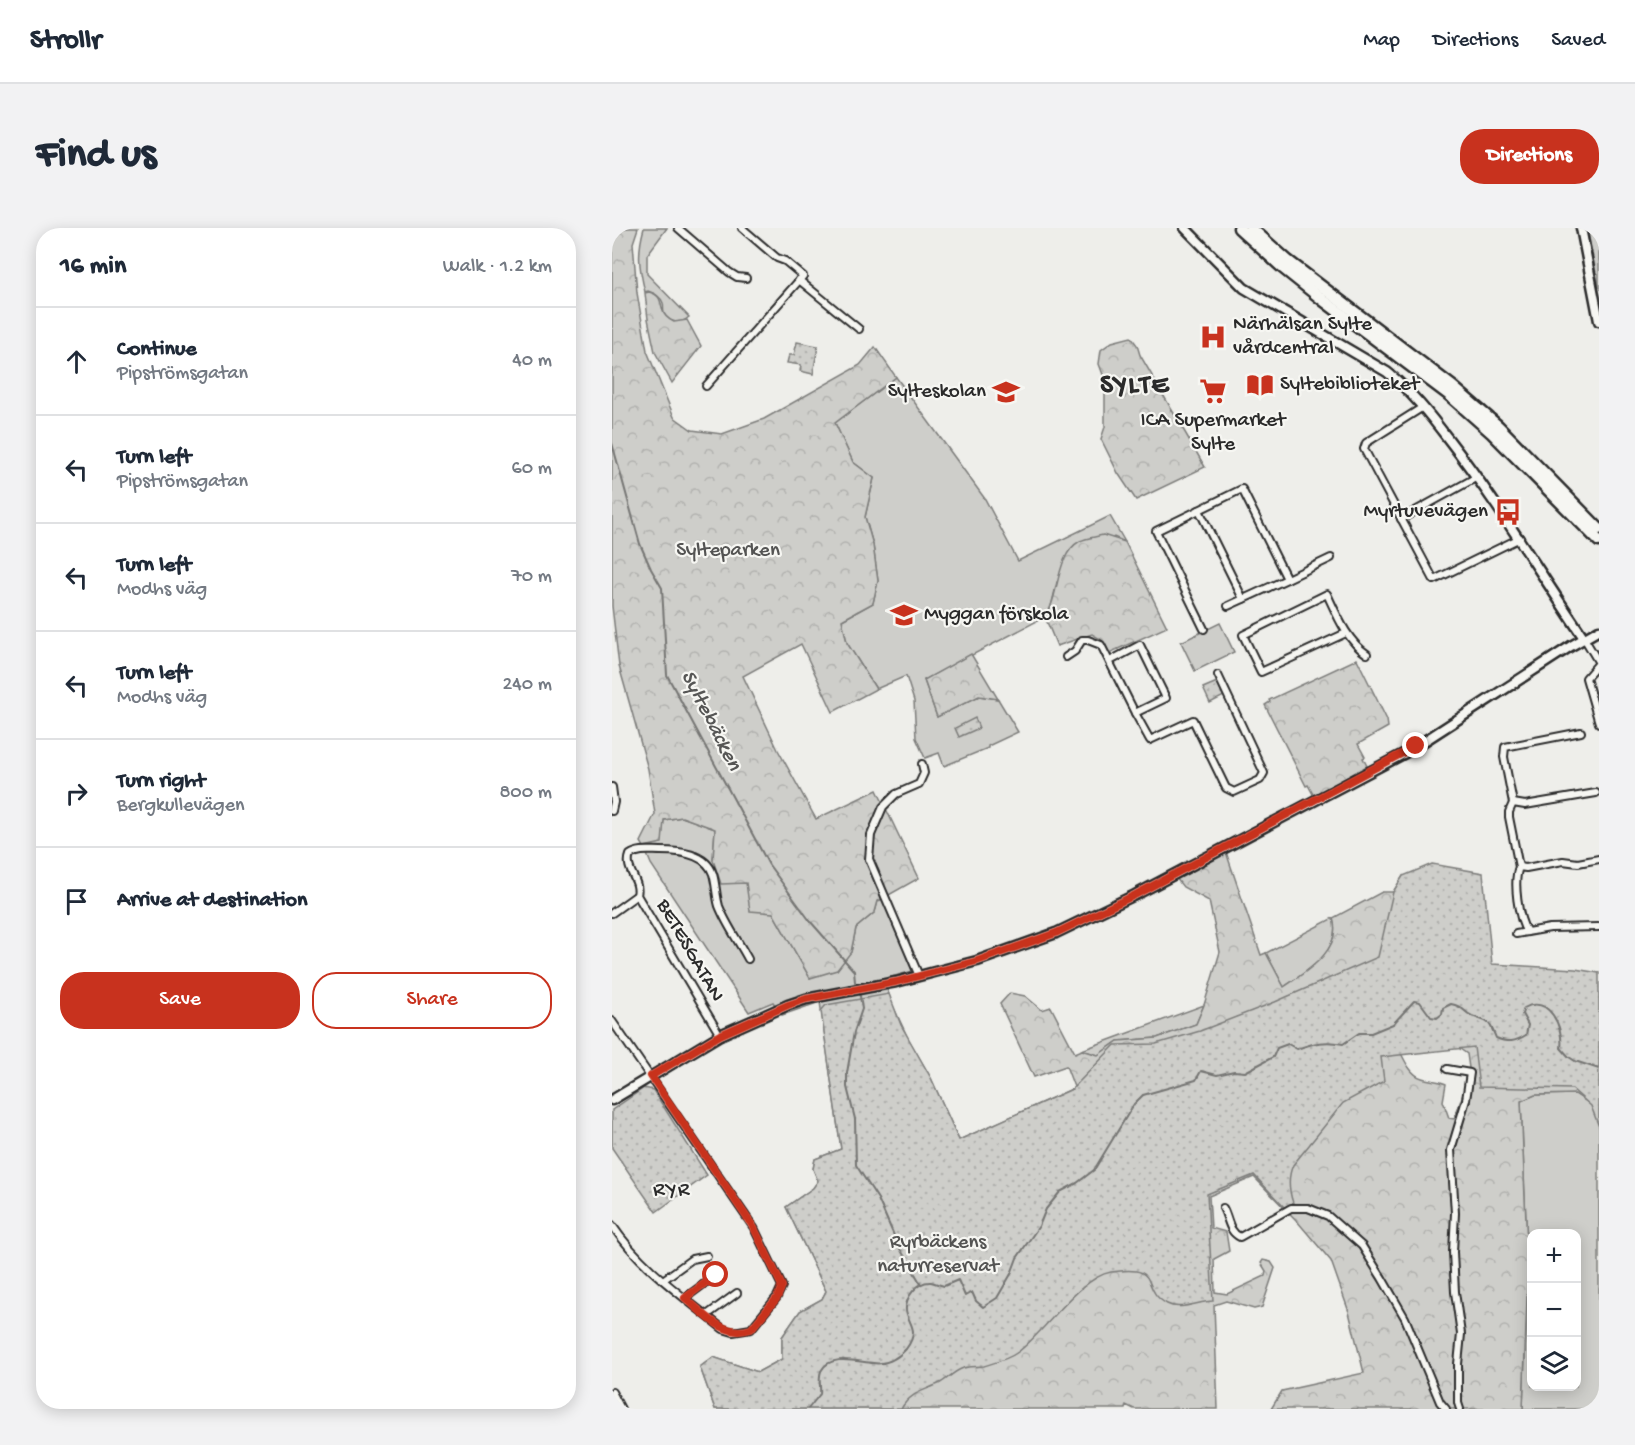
<!DOCTYPE html>
<meta charset="utf-8">
<style>
:root{--surface:#fff;--page:#f2f2f3;--text:#1f2937;--muted:#747a83;--line:#e0e1e3;--accent:#c8321e}
body{margin:0;font-family:"Gochi Hand",sans-serif;background:var(--page);color:var(--text)}
.controls{position:absolute;right:18px;bottom:18px;display:grid;overflow:hidden;border-radius:12px;box-shadow:0 3px 15px #0003}
.controls button{width:54px;height:54px;display:grid;place-items:center;padding:0;border:0;border-bottom:2px solid var(--line);background:var(--surface);color:var(--text);font:30px sans-serif}
.stop{position:absolute;width:18px;height:18px;margin:-14px;border:4px solid #c8321e;border-radius:50%;background:#fff}
.stop.end{background:#c8321e;border-color:#fff;box-shadow:0 2px 6px #0008}
.list{margin:0;padding:0;list-style:none}
h2{display:flex;justify-content:space-between;align-items:center;height:78px;margin:0;padding:0 24px;font-size:26px}
h2 small{font-size:20px;font-weight:400;color:var(--muted)}
.list li{display:grid;grid-template-columns:39px 1fr auto;gap:18px;align-items:center;box-sizing:border-box;height:108px;padding:0 24px;border-top:2px solid var(--line)}
.list b{display:block;font-size:22px;white-space:nowrap}
.list p{margin:0;font-size:20px;white-space:nowrap;color:var(--muted)}
.list em{font-size:20px;font-style:normal;color:var(--muted)}
.actions{display:flex;gap:12px;padding:18px 24px}
.actions a{flex:1;padding:14px 0;border:2px solid var(--accent);border-radius:24px;text-align:center;font-size:21px;color:var(--accent)}
.actions .main{background:var(--accent);color:#fff}
.icon{flex:none;width:33px;height:33px;fill:none;stroke:currentColor;stroke-width:2;stroke-linecap:round;stroke-linejoin:round}
.map{position:relative;flex:none;width:987px;height:1181px;overflow:hidden;border-radius:24px}
header{display:flex;align-items:center;gap:36px;box-sizing:border-box;height:84px;padding:0 30px;background:var(--surface);border-bottom:2px solid var(--line)}
header strong{font-size:28px}
nav{display:flex;gap:33px;margin-inline-start:auto;font-size:21px}
.intro{display:flex;align-items:center;justify-content:space-between;box-sizing:border-box;height:144px;padding:0 36px}
h1{margin:0;font-size:42px}
.button{padding:15px 27px;border-radius:24px;background:var(--accent);color:#fff;font-size:21px;font-weight:700}
main{display:flex;gap:36px;padding:0 36px}
aside{flex:1;background:var(--surface);border-radius:24px;box-shadow:0 3px 15px #0003}
.map>svg:first-child{display:block}
</style>
<header>
<strong>Strollr</strong>
<nav><a>Map</a><a>Directions</a><a>Saved</a></nav>
</header>
<div class="intro"><h1>Find us</h1><a class="button">Directions</a></div>
<main>
<aside>
<h2>16 min<small>Walk · 1.2 km</small></h2>
<ul class="list">
<li><svg class="icon" aria-label="ahead" viewBox="0 0 24 24"><path d="M12 20V5M6 11l6-6 6 6"/></svg><div><b>Continue</b><p>Pipströmsgatan</p></div><em>40 m</em></li>
<li><svg class="icon" aria-label="left" viewBox="0 0 24 24"><path d="M17 20v-9H6M10 6l-5 5 5 5"/></svg><div><b>Turn left</b><p>Pipströmsgatan</p></div><em>60 m</em></li>
<li><svg class="icon" aria-label="left" viewBox="0 0 24 24"><path d="M17 20v-9H6M10 6l-5 5 5 5"/></svg><div><b>Turn left</b><p>Modhs väg</p></div><em>70 m</em></li>
<li><svg class="icon" aria-label="left" viewBox="0 0 24 24"><path d="M17 20v-9H6M10 6l-5 5 5 5"/></svg><div><b>Turn left</b><p>Modhs väg</p></div><em>240 m</em></li>
<li><svg class="icon" aria-label="right" viewBox="0 0 24 24"><path d="M7 20v-9h11M14 6l5 5-5 5"/></svg><div><b>Turn right</b><p>Bergkullevägen</p></div><em>800 m</em></li>
<li><svg class="icon" aria-label="arrive" viewBox="0 0 24 24"><path d="M6 21V4h12l-3 4 3 4H6"/></svg><div><b>Arrive at destination</b></div></li>
</ul>
<div class="actions"><a class="main">Save</a><a>Share</a></div>
</aside>
<div class="map">
<svg width="987" height="1181" viewBox="0 0 987 1181">
<defs>
<pattern id="forest-crowns" width="20" height="18" patternUnits="userSpaceOnUse" patternTransform="scale(1.5)"><rect width="20" height="18" fill="#cececa"/><path d="M2 6a3 3 0 1 1 6 0M12 15a3 3 0 1 1 6 0" fill="none" stroke="#b1b1ae"/></pattern>
<pattern id="park-dots" width="8" height="8" patternUnits="userSpaceOnUse" patternTransform="scale(1.5)"><rect width="8" height="8" fill="#cececa"/><path d="M2 2h.1M6 6h.1" fill="none" stroke="#b1b1ae" stroke-width="1.8" stroke-linecap="round"/></pattern>
</defs>
<rect width="100%" height="100%" fill="#eeeeea"/>
<filter id="ink" filterUnits="userSpaceOnUse"><feTurbulence type="fractalNoise" baseFrequency=".0167" numOctaves="2"/><feDisplacementMap in="SourceGraphic" scale="12" xChannelSelector="R" yChannelSelector="G"/><feConvolveMatrix kernelMatrix="1 2 1 2 8 2 1 2 1" color-interpolation-filters="sRGB"/></filter>
<g filter="url(#ink)">
<g fill="#cececa" stroke="#7c7c7a" stroke-width="1.5" fill-rule="evenodd">
<path d="M32,0H55L35,27V46L77,89C69,96 57,96 52,85C51,82 52,78 51,75C49,69 42,65 36,63L33,64C27,39 25,25 32,0Z"/>
<polygon points="975,0 987,0 987,60"/>
<polygon points="284,149 373,271 406,333 498,288 513,314 502,309 445,354 438,383 433,389 312,452 325,489 367,468 386,471 406,504 376,518 376,520 332,538 327,525 313,530 304,510 302,473 294,448 264,461 235,415 230,392 261,375 266,353 261,317 253,289 262,250 241,234 223,195"/>
<polygon points="608,395 622,424 583,443 569,414"/>
<polygon points="70,589 103,601 101,632 134,654 161,685 198,750 239,724 244,700 263,684 266,673 275,668 308,741 272,751 280,776 229,921 208,774 170,787 161,774 137,784 39,636 32,619 49,615 52,592"/>
<path d="M721,690C731,722 695,743 672,759L654,725Z"/>
<polygon points="592,777 584,796 545,810 506,813 486,827 470,822"/>
<path d="M963,866L987,882V1181H911L916,1042L909,873L923,867ZM920,1006H964V1158H920Z"/>
</g>
<g fill="url(#forest-crowns)" stroke="#7c7c7a" stroke-width="1.5" fill-rule="evenodd">
<polygon points="0,0 26,0 21,15 25,65 35,123 62,189 80,202 110,206 152,191 248,137 263,119 284,149 223,195 241,234 262,250 253,289 261,317 266,353 261,375 230,392 235,415 264,461 221,484 189,416 131,448 166,522 204,591 265,562 307,650 266,673 263,684 244,700 239,724 225,742 198,750 161,685 138,683 134,655 109,656 101,632 103,601 70,589 52,592 50,615 32,619 29,614 43,586 36,541 7,438 0,378"/>
<path d="M37,64C49,67 48,73 51,83C52,88 58,92 62,94L75,92L89,118L60,155L43,124L36,91L33,65Z"/>
<polygon points="519,109 525,117 528,127 593,239 524,272 506,245 489,211 493,199 493,152 487,136 489,122 500,114"/>
<path d="M491,307L513,314L555,399L497,425L490,412L480,406L445,418L433,389C448,369 443,327 468,313C474,310 484,309 491,307Z"/>
<polygon points="359,426 386,471 367,468 325,489 312,452"/>
<polygon points="745,431 775,492 776,499 746,516 753,529 751,530 755,538 702,568 696,557 694,558 653,477 658,474 657,472"/>
<path d="M613,621L649,727L654,725L672,759C695,743 731,722 721,690L770,664H781L791,648L811,706L851,767L987,882L963,866L923,867L909,873L916,1042L911,1181H659L670,1163L752,1145L737,1084L719,1033L685,993L642,949L597,968L599,1000L614,1004L617,1023L602,1031L603,1064L615,1066L653,1048L654,1043L649,1035L651,1032L659,1034L663,1040L650,1079L642,1081L614,1073L602,1077L606,1181H522L514,1177L513,1181H103L88,1139L101,1129L146,1144L170,1131V1109L188,1083L210,1071L214,1063L174,979L201,960L206,953L201,941L203,931L229,921L280,776L296,810L319,850L347,912L460,861L462,859L454,838L422,849L388,776L398,765L413,768L430,782L439,779L463,825L470,822L486,827L506,813L545,810L584,796L592,777L608,724L597,673L571,659L564,650ZM841,816L855,826L858,847L842,891L837,890L831,873L834,856C826,852 818,853 810,850C798,847 791,829 786,819Z"/>
</g>
<g fill="url(#park-dots)" stroke="#7c7c7a" stroke-width="1.5">
<polygon points="185,114 206,118 201,146 188,143 189,137 175,135 177,127 182,127"/>
<polygon points="605,454 612,468 598,475 591,460"/>
<polygon points="363,490 367,500 347,509 343,500"/>
<path d="M820,636L871,645L880,736L963,741L987,745V899L979,878L960,861L867,859L862,819L769,829L772,853L731,875L681,937C675,950 677,963 681,975L673,980L642,947L595,966L601,1073C587,1073 568,1083 555,1076C526,1060 552,1036 499,1044C468,1049 432,1105 406,1124C397,1131 382,1135 372,1138C364,1139 356,1138 349,1141C342,1144 336,1150 330,1154C314,1163 299,1163 289,1181H103L88,1139L101,1129L146,1144L170,1131V1109L188,1083L210,1071L214,1063L174,979L201,960L206,953L201,941L203,931L229,921L209,783L214,777L277,766L289,797L319,850L347,912L460,861L503,817L544,816L588,803L663,774L766,729L781,664L791,648Z"/>
<polygon points="32,860 41,862 95,947 44,984 0,920 0,882"/>
</g>
<g fill="none" stroke-linecap="round" stroke-linejoin="round">
<g stroke="#757573" stroke-width="2">
<polyline points="0,215 28,316 39,341 50,360 55,447 157,637 198,693 242,743 243,754"/>
<polyline points="248,768 250,781 242,804 235,845 235,859 243,891 244,937 266,971 287,1019 309,1056"/>
<path d="M196,1181L208,1166C209,1159 206,1150 209,1143C218,1125 246,1134 261,1135C273,1137 285,1131 294,1121C297,1117 301,1111 301,1104C301,1097 295,1090 294,1082C293,1070 305,1053 319,1054C323,1055 328,1057 332,1058L346,1052L353,1068L360,1064L364,1073L371,1079L385,1070L399,1046L405,1030L427,998L434,981L448,964L465,955L482,942L522,876L531,867L584,852L589,843L605,847L622,843L633,844L661,829L665,820L676,816L685,821C701,815 714,812 731,816L747,805H759L781,796L802,773L808,774L819,789L825,790L830,786L831,780L839,776C853,779 850,783 860,788C877,795 876,790 884,810C896,815 903,814 914,807L916,797L910,786L912,780C937,766 952,800 949,820L957,829L963,833L987,841"/>
</g>
<defs>
<g id="street">
<polyline points="66,0 117,44 125,49 134,50"/>
<polyline points="187,52 247,101"/>
<polyline points="94,158 191,48 173,33 165,30 130,0"/>
<polyline points="811,179 754,215 752,221 822,352 908,310"/>
<polyline points="587,282 631,371"/>
<polyline points="789,291 865,249"/>
<polyline points="616,378 675,351"/>
<polyline points="592,401 544,303 630,261 675,351 719,330"/>
<path d="M734,405L649,444L631,407L715,366C725,387 735,413 755,426"/>
<polyline points="972,410 987,435"/>
<polyline points="454,429 463,423 470,412 476,412 489,417 523,485 538,512 581,492 614,560 622,564 648,552 652,545 606,447"/>
<polyline points="498,433 528,417 554,470 523,485"/>
<polyline points="987,435 974,450 987,495"/>
<polyline points="0,559 2,574 0,583"/>
<polyline points="901,575 892,529 893,519 969,504"/>
<polyline points="907,639 897,589 897,584 901,575 913,577 984,565"/>
<polyline points="0,685 25,667"/>
<path d="M915,704C906,691 901,653 907,639L914,640L951,633L966,635L987,631"/>
<polyline points="904,706 938,700 987,699"/>
<polyline points="307,748 257,631 259,607 271,579 284,566 307,556 312,545 310,536"/>
<path d="M0,793L142,1000L170,1058L165,1069L139,1101L121,1104L111,1101C72,1069 28,1039 0,997"/>
<path d="M108,807L25,667C29,652 12,642 18,627C27,621 38,623 49,623C67,623 94,625 101,646C104,656 104,668 107,678C114,696 127,714 136,731"/>
<polyline points="835,841 858,845 854,872 839,922 843,985 841,1024 843,1064 849,1106 846,1136 846,1175 848,1181"/>
<path d="M611,980C617,991 616,1003 628,1009L679,980H696L716,988L750,1018L770,1050L793,1090L828,1174L834,1181"/>
<polyline points="51,1052 80,1031 95,1028"/>
<polyline points="73,1070 104,1047"/>
<polyline points="95,1087 125,1065"/>
<polyline points="0,1164 9,1181"/>
</g>
<g id="secondary">
<path d="M573,0L632,60L775,144C799,163 818,187 837,212C886,275 927,344 972,410"/>
<polyline points="969,0 987,93"/>
<polyline points="0,872 108,807 176,777 194,771 284,754 365,733 444,705 523,667 797,523 959,418 987,402"/>
</g>
<g id="highway">
<polyline points="627,0 671,40 711,72 836,166 880,205 987,313"/>
<polyline points="639,0 676,33 841,159 886,198 987,301"/>
</g>
</defs>
<use href="#street" stroke="#2b2b2b" stroke-width="10"/>
<use href="#secondary" stroke="#2b2b2b" stroke-width="13"/>
<use href="#highway" stroke="#2b2b2b" stroke-width="15"/>
<use href="#street" stroke="#f6f6f2" stroke-width="6"/>
<use href="#secondary" stroke="#f6f6f2" stroke-width="8"/>
<use href="#highway" stroke="#f6f6f2" stroke-width="10"/>
</g>
</g>
<g fill="none" stroke-linecap="round" stroke-linejoin="round" filter="url(#ink)">
<path stroke="#c8321e" stroke-width="8" d="M104,1047L73,1070C93,1086 111,1110 139,1101L165,1070L170,1058L142,1000L39,848L108,807L176,777L194,771L284,754L365,733L444,705L523,667L804,518"/>
</g>
<defs>
<symbol id="hospital-bare" viewBox="-9 -9 18 18"><path d="M-5-5h3v3.5h4V-5h3V5h-3V1.5h-4V5h-3Z" fill="#c8321e" stroke="#f6f6f2" stroke-width="2.5" paint-order="stroke"/></symbol>
<symbol id="library-bare" viewBox="-9 -9 18 18"><path d="M-6-4Q-3-5.5-.7-3.5V5Q-3 3-6 4ZM6-4Q3-5.5 .7-3.5V5Q3 3 6 4Z" fill="#c8321e" stroke="#f6f6f2" stroke-width="2.5" paint-order="stroke"/></symbol>
<symbol id="supermarket-bare" viewBox="-9 -9 18 18"><path d="M-6-5.5h2.5l.6 2H6L4.5 2H-2.5L-4.4-4H-6ZM-1.5 3.2a1.3 1.3 0 1 0 .1 0ZM3 3.2a1.3 1.3 0 1 0 .1 0Z" fill="#c8321e" stroke="#f6f6f2" stroke-width="2.5" paint-order="stroke"/></symbol>
<symbol id="school-bare" viewBox="-9 -9 18 18"><path d="M0-5L7-2L0 1L-7-2ZM-4 1L0 2.5L4 1V4Q0 6-4 4Z" fill="#c8321e" stroke="#f6f6f2" stroke-width="2.5" paint-order="stroke"/></symbol>
<symbol id="bus-bare" viewBox="-9 -9 18 18"><path d="M-5-6H5V4H4V6H2V4H-2V6H-4V4H-5ZM-3.5-4V0h7V-4ZM-3.5 1.2v1.5H-2V1.2ZM2 1.2v1.5H3.5V1.2Z" fill="#c8321e" stroke="#f6f6f2" stroke-width="2.5" paint-order="stroke"/></symbol>
</defs>
<g fill-rule="evenodd">
<use href="#hospital-bare" x="582" y="90" width="38" height="38"/>
<use href="#library-bare" x="629" y="138" width="38" height="38"/>
<use href="#supermarket-bare" x="582" y="144" width="38" height="38"/>
<use href="#school-bare" x="375" y="145" width="38" height="38"/>
<use href="#bus-bare" x="877" y="265" width="38" height="38"/>
<use href="#school-bare" x="273" y="368" width="38" height="38"/>
</g>
<g text-anchor="middle" dominant-baseline="central" stroke-width="4.5" stroke-linejoin="round" paint-order="stroke">
<g font-size="21" fill="#2b2b2b" stroke="#f6f6f2" text-anchor="start">
<text x="621" y="97">Närhälsan Sylte<tspan x="621" dy="24">vårdcentral</tspan></text>
<text x="668" y="157">Syltebiblioteket</text>
<text x="374" y="164" text-anchor="end">Sylteskolan</text>
<text x="601" y="193" text-anchor="middle">ICA Supermarket<tspan x="601" dy="24">Sylte</tspan></text>
<text x="876" y="284" text-anchor="end">Myrtuvevägen</text>
<text x="312" y="387">Myggan förskola</text>
</g>
<g font-size="21" fill="#545453" stroke="#f6f6f2">
<text x="116" y="323">Sylteparken</text>
<text x="326" y="1015">Ryrbäckens<tspan x="326" dy="24">naturreservat</tspan></text>
</g>
<g font-size="21" fill="#2b2b2b" stroke="#f6f6f2">
<text transform="translate(77 723) rotate(60)">BETESGATAN</text>
</g>
<g font-size="22" font-style="italic" fill="#565655" stroke="#f6f6f2">
<text transform="translate(98 493) rotate(63)">Syltebäcken</text>
</g>
<g font-size="22" letter-spacing="1.5" fill="#2b2b2b" stroke="#f6f6f2">
<text x="60" y="963">RYR</text>
</g>
<g font-size="27" font-weight="bold" letter-spacing="1.5" fill="#2b2b2b" stroke="#f6f6f2">
<text x="523" y="159">SYLTE</text>
</g>
</g>
</svg>
<div class="controls">
<button>+</button>
<button>−</button>
<button><svg class="icon" aria-label="layers" viewBox="0 0 24 24"><path d="M12 4l9 5-9 5-9-5zM3 14l9 5 9-5"/></svg></button>
</div>
<div class="stop" style="left:104px;top:1047px"></div>
<div class="stop end" style="left:804px;top:518px"></div>
</div>
</main>
